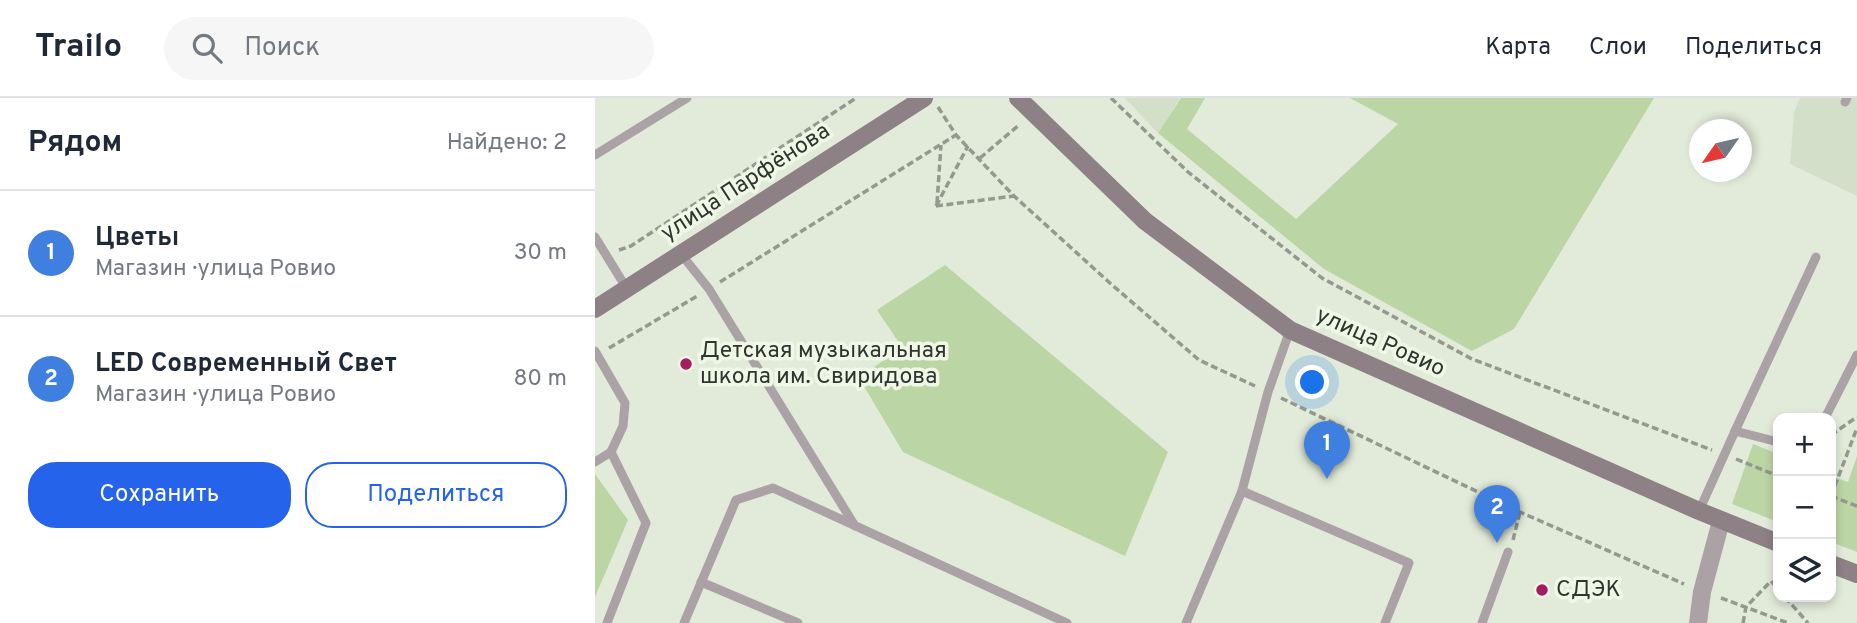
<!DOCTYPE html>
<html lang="ru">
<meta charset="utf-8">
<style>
:root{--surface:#fff;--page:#f6f6f7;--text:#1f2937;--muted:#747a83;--line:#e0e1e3;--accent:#2563eb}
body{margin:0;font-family:Overpass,sans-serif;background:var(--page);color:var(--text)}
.controls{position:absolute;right:21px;bottom:21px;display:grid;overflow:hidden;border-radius:14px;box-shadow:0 4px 10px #0003}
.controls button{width:63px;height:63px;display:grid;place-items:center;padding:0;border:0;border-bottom:2px solid var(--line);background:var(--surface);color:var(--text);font:35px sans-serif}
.compass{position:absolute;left:1094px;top:21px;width:63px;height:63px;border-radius:50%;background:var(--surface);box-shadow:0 4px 10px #0003;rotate:236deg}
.you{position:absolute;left:718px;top:285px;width:24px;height:24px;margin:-18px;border:5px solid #fff;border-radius:50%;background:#1a73e8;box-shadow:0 0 0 10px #1a73e833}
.badge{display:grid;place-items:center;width:46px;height:46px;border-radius:50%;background:var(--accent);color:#fff;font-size:23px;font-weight:700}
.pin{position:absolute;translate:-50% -58px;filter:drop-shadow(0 2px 4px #0008)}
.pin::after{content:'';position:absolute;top:37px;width:24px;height:21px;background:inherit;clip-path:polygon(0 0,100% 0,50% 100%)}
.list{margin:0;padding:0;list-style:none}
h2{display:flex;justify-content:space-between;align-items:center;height:91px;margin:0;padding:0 28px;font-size:30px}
h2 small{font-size:23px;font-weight:400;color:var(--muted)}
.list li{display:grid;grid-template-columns:46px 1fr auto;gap:21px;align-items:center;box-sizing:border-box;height:126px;padding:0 28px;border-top:2px solid var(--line)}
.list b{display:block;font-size:26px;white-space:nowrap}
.list p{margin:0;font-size:23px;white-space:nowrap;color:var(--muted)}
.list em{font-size:23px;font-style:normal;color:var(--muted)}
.actions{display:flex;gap:14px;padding:21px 28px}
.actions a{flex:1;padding:16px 0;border:2px solid var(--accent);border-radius:28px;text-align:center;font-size:24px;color:var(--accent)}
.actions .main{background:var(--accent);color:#fff}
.icon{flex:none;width:38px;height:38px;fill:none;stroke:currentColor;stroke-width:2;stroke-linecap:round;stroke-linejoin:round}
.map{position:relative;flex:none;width:1262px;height:525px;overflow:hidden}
header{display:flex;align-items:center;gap:42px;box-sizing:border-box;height:98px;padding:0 35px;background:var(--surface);border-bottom:2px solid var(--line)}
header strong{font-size:33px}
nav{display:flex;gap:38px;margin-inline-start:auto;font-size:24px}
.search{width:490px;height:63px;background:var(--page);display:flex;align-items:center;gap:18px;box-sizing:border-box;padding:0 24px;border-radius:38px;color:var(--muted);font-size:26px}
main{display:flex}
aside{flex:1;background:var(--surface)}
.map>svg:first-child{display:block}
</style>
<header>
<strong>Trailo</strong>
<div class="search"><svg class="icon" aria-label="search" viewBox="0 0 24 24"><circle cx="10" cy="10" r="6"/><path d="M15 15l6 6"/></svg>Поиск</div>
<nav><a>Карта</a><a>Слои</a><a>Поделиться</a></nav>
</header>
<main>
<aside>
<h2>Рядом<small>Найдено: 2</small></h2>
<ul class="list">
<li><span class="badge" style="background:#3f7fe0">1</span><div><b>Цветы</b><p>Магазин · улица Ровио</p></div><em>30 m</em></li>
<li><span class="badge" style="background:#3f7fe0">2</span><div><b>LED Современный Свет</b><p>Магазин · улица Ровио</p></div><em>80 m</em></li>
</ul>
<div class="actions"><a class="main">Сохранить</a><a>Поделиться</a></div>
</aside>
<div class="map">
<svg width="1262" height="525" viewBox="0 0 1262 525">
<rect width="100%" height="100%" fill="#e2ebda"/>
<g fill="#d3dfc8">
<polygon points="530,0 585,0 563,35"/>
<polygon points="1205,0 1262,0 1262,98 1195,66 1199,14"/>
</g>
<g fill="#bcd5a5">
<polygon points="586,0 610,0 592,31 701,121 803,26 755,0 1059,0 919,231 877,253 729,171 563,35"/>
<polygon points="350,167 573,354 530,458 308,354 264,280 307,249 282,212"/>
<polygon points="1158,346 1183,356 1183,424 1137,406"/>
<polygon points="1262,358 1262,454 1236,444 1236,378 1253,384"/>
<polygon points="0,376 33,422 0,499"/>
</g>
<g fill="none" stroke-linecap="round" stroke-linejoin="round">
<g stroke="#93998d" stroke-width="3.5" stroke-dasharray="7 3.5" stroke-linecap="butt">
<polyline points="516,0 593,74 727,180 877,261 1117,352"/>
<polyline points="343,9 361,37 419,98 516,186 604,262 660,288"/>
<polyline points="385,60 424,27"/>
<polyline points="342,105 346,47"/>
<polyline points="341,108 419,98"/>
<polyline points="341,108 373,48"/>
<polyline points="24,152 36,148 261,0"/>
<polyline points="125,184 361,37"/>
<polyline points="14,250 104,197"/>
<polyline points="686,300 925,414 1089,486"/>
<polyline points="1236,337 1262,319"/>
<polyline points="1141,361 1183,378"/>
<polyline points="1236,398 1262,330"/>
<polyline points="1236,398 1262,408"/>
<polyline points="918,442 925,414"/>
<polyline points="1190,499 1213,525"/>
<polyline points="1126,500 1193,525"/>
<polyline points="1148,525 1151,509 1176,483 1183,491"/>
</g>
<g stroke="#aba2a5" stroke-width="9">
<polyline points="1250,4 1252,0"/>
<polyline points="0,57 92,0"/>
<polyline points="0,139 32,191"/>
<polyline points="86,156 114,191 260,428"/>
<polyline points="0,253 30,305 28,328 16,354 51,425 12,525"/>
<polyline points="1230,320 1262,257"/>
<polyline points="1140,333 1221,159"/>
<polyline points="0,364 16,354"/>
<polyline points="647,393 814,465 790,525"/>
<polyline points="1104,413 1140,333 1183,344"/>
<polyline points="106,484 203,525"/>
<polyline points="89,525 141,402 178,390 472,525"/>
<polyline points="591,525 647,393 673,294 695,232"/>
<polyline points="887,525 913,454"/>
</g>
<polyline stroke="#aba2a5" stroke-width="18" points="1103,525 1107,494 1126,423"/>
<g stroke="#8e8185" stroke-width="18">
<polyline points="423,0 550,123 695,232 1104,413 1183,445"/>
<polyline points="0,211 329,0"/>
<polyline points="1236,466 1262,476"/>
</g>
</g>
<g fill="#a61c62" stroke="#eff8e7" stroke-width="2.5">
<circle cx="91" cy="266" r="7"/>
<circle cx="947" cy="492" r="7"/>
</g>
<g text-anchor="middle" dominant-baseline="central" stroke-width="7" stroke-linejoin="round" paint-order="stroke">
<g font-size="23" fill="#32352f" stroke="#eff8e7">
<text transform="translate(151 85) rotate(-33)">улица Парфёнова</text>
<text transform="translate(785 245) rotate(24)">улица Ровио</text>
</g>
<g font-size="23" fill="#32352f" stroke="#eff8e7" text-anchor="start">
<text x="105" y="253">Детская музыкальная<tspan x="105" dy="26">школа им. Свиридова</tspan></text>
<text x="961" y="492">СДЭК</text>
</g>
</g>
</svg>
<div class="controls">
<button>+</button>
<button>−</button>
<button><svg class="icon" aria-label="layers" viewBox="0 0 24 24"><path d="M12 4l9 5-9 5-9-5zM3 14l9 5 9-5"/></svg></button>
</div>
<svg class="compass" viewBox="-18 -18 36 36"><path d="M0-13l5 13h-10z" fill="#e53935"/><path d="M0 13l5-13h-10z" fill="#747a83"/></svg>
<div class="you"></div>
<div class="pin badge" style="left:732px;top:381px;background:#3f7fe0">1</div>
<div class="pin badge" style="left:902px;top:445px;background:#3f7fe0">2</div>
</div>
</main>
